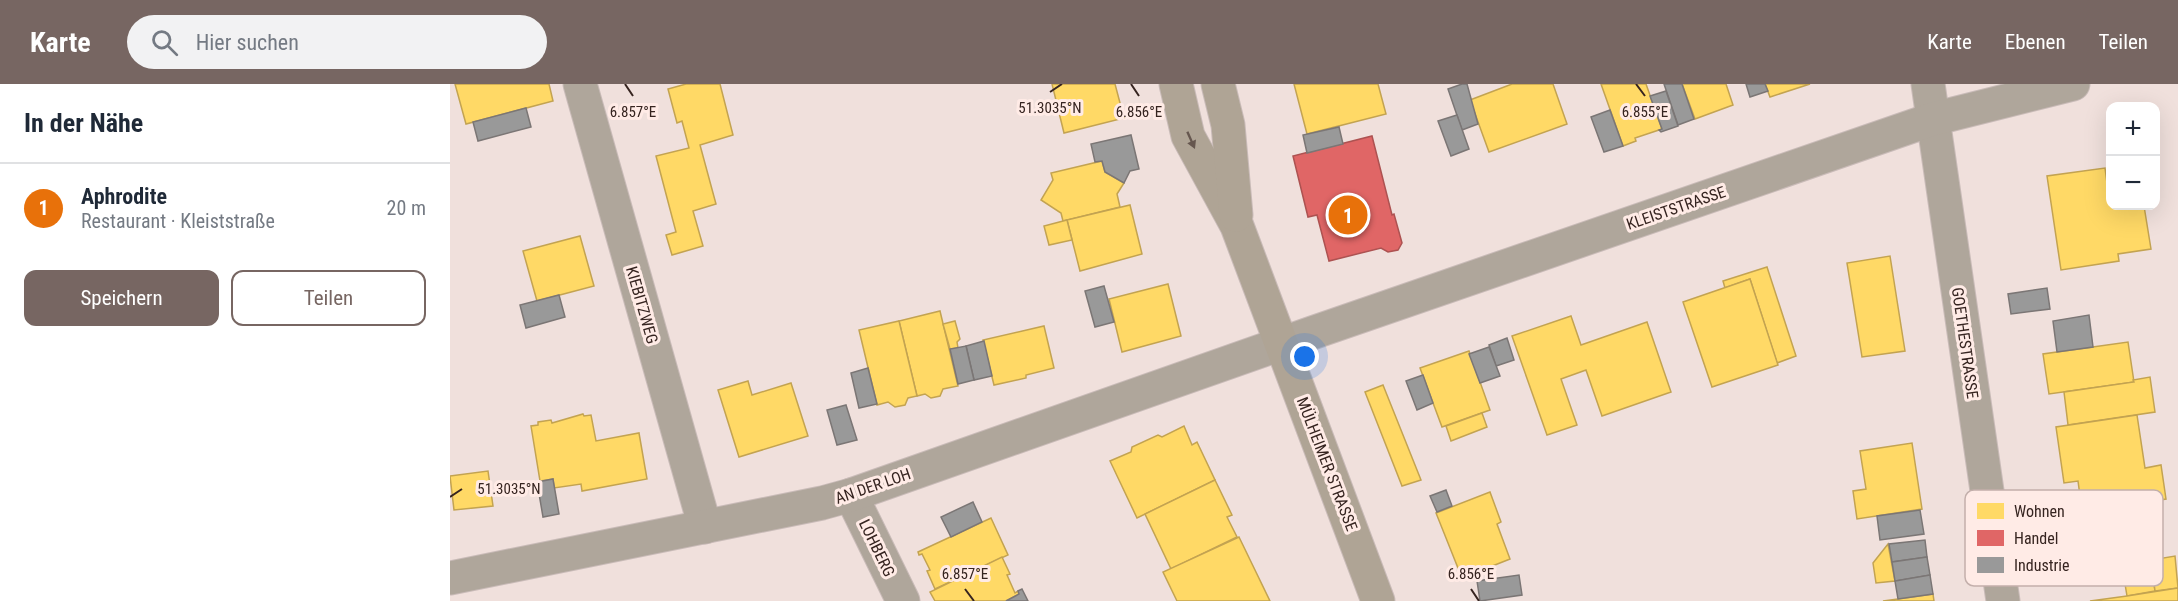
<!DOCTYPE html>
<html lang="de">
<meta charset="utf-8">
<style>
:root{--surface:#fff;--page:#f2f2f3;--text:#1f2937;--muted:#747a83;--line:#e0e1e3;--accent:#776662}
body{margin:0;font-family:"Roboto Condensed",sans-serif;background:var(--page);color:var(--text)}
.controls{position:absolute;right:18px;top:18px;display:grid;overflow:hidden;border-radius:12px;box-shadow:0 6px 24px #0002}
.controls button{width:54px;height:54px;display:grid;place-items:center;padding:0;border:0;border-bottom:2px solid var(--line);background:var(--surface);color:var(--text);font:30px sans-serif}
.you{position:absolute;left:855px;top:273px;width:21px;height:21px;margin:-15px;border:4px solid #fff;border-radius:50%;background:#1a73e8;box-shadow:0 0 0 9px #1a73e833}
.badge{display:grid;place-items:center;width:39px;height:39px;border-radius:50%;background:var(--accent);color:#fff;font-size:20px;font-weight:700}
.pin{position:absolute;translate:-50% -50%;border:3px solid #fff;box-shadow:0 2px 6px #0006}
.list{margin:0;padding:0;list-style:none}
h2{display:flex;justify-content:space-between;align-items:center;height:78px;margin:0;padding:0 24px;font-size:26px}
h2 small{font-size:20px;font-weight:400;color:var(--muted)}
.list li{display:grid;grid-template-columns:39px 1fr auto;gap:18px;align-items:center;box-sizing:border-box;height:90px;padding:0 24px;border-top:2px solid var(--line)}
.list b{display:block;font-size:22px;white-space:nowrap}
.list p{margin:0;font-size:20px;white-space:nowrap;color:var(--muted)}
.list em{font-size:20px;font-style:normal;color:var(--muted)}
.actions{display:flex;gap:12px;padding:18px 24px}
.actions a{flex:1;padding:14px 0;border:2px solid var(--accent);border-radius:12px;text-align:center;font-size:21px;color:var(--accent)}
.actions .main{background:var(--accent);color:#fff}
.icon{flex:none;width:33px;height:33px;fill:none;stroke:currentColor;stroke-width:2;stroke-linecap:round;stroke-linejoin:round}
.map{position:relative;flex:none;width:1728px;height:517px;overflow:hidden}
header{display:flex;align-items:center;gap:36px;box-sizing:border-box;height:84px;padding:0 30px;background:var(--accent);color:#fff}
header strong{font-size:28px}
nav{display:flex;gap:33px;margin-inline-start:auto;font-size:21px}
.search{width:420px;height:54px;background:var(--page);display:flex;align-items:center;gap:15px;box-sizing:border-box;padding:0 21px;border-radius:33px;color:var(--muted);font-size:22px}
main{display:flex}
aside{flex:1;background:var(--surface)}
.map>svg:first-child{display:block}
</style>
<header>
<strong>Karte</strong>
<div class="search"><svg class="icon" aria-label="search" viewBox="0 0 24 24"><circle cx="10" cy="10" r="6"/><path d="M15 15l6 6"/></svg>Hier suchen</div>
<nav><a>Karte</a><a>Ebenen</a><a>Teilen</a></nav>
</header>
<main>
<aside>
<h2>In der Nähe<small></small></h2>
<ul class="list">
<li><span class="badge" style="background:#e8710a">1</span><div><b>Aphrodite</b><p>Restaurant · Kleiststraße</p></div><em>20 m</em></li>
</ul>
<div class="actions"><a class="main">Speichern</a><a>Teilen</a></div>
</aside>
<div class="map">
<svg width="1728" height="517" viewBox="0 0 1728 517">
<rect width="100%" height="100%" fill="#f0e0dc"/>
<g fill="#ffd966" stroke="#c3a351" stroke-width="1.5">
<polygon points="5,0 99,0 103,17 16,40"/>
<polygon points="236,0 270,0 283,51 250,61 266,120 243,127 253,162 222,171 216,151 226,148 206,72 239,64 232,37 227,39 218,5"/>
<polygon points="602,0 665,0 674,34 614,49"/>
<polygon points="844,0 928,0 936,30 857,50"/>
<polygon points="1062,0 1103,0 1117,40 1039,68 1020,16"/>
<polygon points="1151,0 1196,0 1212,45 1185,54 1186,57 1173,62"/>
<polygon points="1232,0 1276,0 1283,21 1245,35"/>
<polygon points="1315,0 1360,0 1320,13"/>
<polygon points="652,77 655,88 674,99 667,110 670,123 613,137 611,129 591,116 603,96 601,89"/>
<polygon points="1655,84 1660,122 1694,122 1701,165 1668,170 1669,177 1611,186 1597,92"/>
<polygon points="680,121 692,170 630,187 617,136"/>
<polygon points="617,136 622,156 599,161 594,142"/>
<polygon points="130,152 144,202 87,217 73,167"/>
<polygon points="1440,172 1455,267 1412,273 1397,179"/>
<polygon points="1317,183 1346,272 1327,279 1300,195 1275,204 1273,197"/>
<polygon points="1300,195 1328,281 1262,303 1233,218"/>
<polygon points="718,200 731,252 672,268 659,215"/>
<polygon points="490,227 508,302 493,305 490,312 481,314 475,310 467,312 449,237"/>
<polygon points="1121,232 1131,261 1197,238 1221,308 1152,332 1136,286 1111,295 1127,341 1097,351 1062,252"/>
<polygon points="449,237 467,312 458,314 455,321 445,323 438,318 427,321 409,246"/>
<polygon points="505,237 510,255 507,258 508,264 500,265 493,240"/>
<polygon points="594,242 604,284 576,291 576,294 544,301 533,256"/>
<polygon points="1678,258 1684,298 1599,310 1593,270"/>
<polygon points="1019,267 1040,326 992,343 970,284"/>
<polygon points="1700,293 1705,328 1618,341 1614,308 1684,298 1683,296"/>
<polygon points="298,297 302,311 341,299 358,352 289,373 268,306"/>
<polygon points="933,301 971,396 952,402 915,308"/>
<polygon points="1032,329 1037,343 1001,357 996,342"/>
<polygon points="133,330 134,332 141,331 146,357 189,349 197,395 132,407 131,400 104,404 103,395 90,397 81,342 88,341 88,338 101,336 102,339"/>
<polygon points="1687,331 1695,384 1711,381 1716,415 1632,427 1628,397 1614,399 1606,343"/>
<polygon points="734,342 742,361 747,358 765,396 687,434 660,377 681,368 682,363 708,351 712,353"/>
<polygon points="1462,359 1472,425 1407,435 1403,407 1416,405 1410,367"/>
<polygon points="38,387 43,422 4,426 0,392"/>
<polygon points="765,396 782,431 777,433 787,453 721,485 695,430"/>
<polygon points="1040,408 1051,438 1047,440 1060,475 1012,494 986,429"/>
<polygon points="1692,418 1705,507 1677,512 1674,494 1655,498 1652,474 1638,474 1633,467 1633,460 1641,454 1637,427"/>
<polygon points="541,434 558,471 485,505 477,487 480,486 472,470 469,471 468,468"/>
<polygon points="789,453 820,517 727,517 713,488"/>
<polygon points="1438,460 1445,497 1426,499 1423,479"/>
<polygon points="1725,472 1728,504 1705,507 1701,476"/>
<polygon points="552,473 560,490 557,491 565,509 568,507 569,510 556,517 485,517 480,508"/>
<polygon points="1728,504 1728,517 1640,517 1677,512"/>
<polygon points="1483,510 1484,517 1433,517 1448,515"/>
</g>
<polygon fill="#e06666" stroke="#ad5251" stroke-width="1.5" points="922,52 942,131 944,130 952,159 948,166 938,168 931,164 879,177 867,131 858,133 843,72"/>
<g fill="#999" stroke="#7b7675" stroke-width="1.5">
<polygon points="1012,0 1017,0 1028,40 1012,46 998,5"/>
<polygon points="1214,0 1232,0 1244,35 1228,41"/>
<polygon points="1296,0 1315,0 1318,7 1300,13"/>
<polygon points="1216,7 1228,42 1211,48 1209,46 1212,45 1200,12"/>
<polygon points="76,24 81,43 28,57 23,38"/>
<polygon points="1160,26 1173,62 1154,68 1141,33"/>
<polygon points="1007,31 1019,65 1001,72 988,37"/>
<polygon points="889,43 893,60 857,69 853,51"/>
<polygon points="681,51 689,85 680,87 674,99 655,88 652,77 645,78 641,60"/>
<polygon points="654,202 664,238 645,243 635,207"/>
<polygon points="1597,204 1600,225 1561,230 1558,210"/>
<polygon points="109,211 115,233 76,244 70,221"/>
<polygon points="1639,231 1643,263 1607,268 1603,237"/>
<polygon points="1057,254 1064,276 1046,282 1039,261"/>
<polygon points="534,257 542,292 524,296 516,262"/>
<polygon points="516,262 524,296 508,300 500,265"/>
<polygon points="1039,263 1050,292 1030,299 1019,270"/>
<polygon points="418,284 427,320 409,324 401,289"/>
<polygon points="973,291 983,319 967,326 956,297"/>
<polygon points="396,321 407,356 387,361 377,326"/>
<polygon points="103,395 109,430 93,433 87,398"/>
<polygon points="996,406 1002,422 987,428 980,412"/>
<polygon points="523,418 532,438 501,453 491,433"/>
<polygon points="1470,426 1474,450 1430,456 1427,432"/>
<polygon points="1475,456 1477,473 1442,478 1439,460"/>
<polygon points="1477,473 1480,491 1445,497 1442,478"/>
<polygon points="1069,491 1072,511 1030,517 1027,497"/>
<polygon points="1480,491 1483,510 1448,515 1445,497"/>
<polygon points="572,505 578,517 556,517 569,510 568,507"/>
</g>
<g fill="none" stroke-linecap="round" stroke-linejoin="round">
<defs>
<g id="minor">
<polyline points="130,0 255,443"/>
<polyline points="1478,0 1553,517"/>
<polyline points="401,411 453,517"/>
<polyline points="0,494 372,419 401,411 862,249 1483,35 1623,0"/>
</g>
<g id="secondary">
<polyline points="726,0 738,52 787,142 928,517"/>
<polyline points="768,0 778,41 786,131"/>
</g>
</defs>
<use href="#minor" stroke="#c9bbb8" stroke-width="35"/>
<use href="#secondary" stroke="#c9bbb8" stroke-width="35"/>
<use href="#minor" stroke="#afa69b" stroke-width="33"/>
<use href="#secondary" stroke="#afa495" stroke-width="33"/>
</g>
<defs><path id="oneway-solid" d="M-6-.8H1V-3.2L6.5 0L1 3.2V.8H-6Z" transform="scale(1.5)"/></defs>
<use fill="#66574f" href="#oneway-solid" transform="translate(741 56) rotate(66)"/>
<path fill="none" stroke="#362420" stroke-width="2" d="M175,0L183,12M681,0L689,12M1186,0L1195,12M600,8L612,0M0,413L12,405M515,505L524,517M1021,505L1029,517"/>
<g text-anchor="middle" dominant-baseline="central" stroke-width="6" stroke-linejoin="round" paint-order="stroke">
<g font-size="16" fill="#362420" stroke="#ffebe6">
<text transform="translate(1226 124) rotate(-19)">KLEISTSTRASSE</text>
<text transform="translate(192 221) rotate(74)">KIEBITZWEG</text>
<text transform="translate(1515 259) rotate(82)">GOETHESTRASSE</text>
<text transform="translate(877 380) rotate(69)">MÜLHEIMER STRASSE</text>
<text transform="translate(423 402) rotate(-19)">AN DER LOH</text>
<text transform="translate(427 464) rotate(64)">LOHBERG</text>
</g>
</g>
<rect x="1515" y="406" width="198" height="96" rx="9" fill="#ffebe6" stroke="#c3afab" stroke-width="1.5"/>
<rect x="1527" y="419" width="27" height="16" fill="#ffd966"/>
<rect x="1527" y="446" width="27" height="16" fill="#e06666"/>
<rect x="1527" y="473" width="27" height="16" fill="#999"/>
<g font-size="16" fill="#362420">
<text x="1564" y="433">Wohnen</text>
<text x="1564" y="460">Handel</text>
<text x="1564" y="487">Industrie</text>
</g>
<g font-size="15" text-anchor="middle" fill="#362420" stroke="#ffebe6" stroke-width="6" stroke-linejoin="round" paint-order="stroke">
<text x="600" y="29">51.3035°N</text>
<text x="183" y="33">6.857°E</text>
<text x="689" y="33">6.856°E</text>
<text x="1195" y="33">6.855°E</text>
<text x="59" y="410">51.3035°N</text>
<text x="515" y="495">6.857°E</text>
<text x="1021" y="495">6.856°E</text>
</g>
</svg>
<div class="controls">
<button>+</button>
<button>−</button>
</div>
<div class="you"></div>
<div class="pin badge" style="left:898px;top:131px;background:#e8710a">1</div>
</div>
</main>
